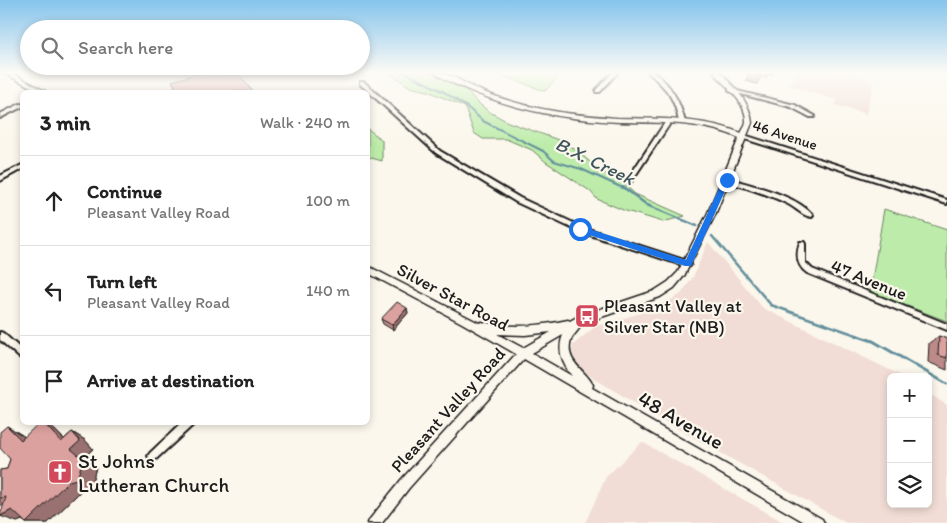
<!DOCTYPE html>
<meta charset="utf-8">
<style>
:root{--surface:#fff;--page:#f2f2f2;--text:#222;--muted:#767676;--line:#e0e0e0}
body{margin:0;font-family:Itim,sans-serif;background:var(--page);color:var(--text)}
.controls{position:absolute;right:15px;bottom:15px;display:grid;overflow:hidden;border-radius:8px;box-shadow:0 2px 8px #0003}
.controls button{width:45px;height:45px;display:grid;place-items:center;padding:0;border:0;border-bottom:1px solid var(--line);background:var(--surface);color:var(--text);font:25px sans-serif}
.stop{position:absolute;width:15px;height:15px;margin:-11px;border:4px solid #1a73e8;border-radius:50%;background:#fff}
.stop.end{background:#1a73e8;border-color:#fff;box-shadow:0 1px 5px #0008}
.list{margin:0;padding:0;list-style:none}
h2{display:flex;justify-content:space-between;align-items:center;height:65px;margin:0;padding:0 20px;font-size:21px}
h2 small{font-size:16px;font-weight:400;color:var(--muted)}
.list li{display:grid;grid-template-columns:32px 1fr auto;gap:15px;align-items:center;box-sizing:border-box;height:90px;padding:0 20px;border-top:1px solid var(--line)}
.list b{display:block;font-size:19px;white-space:nowrap}
.list p{margin:0;font-size:16px;white-space:nowrap;color:var(--muted)}
.list em{font-size:16px;font-style:normal;color:var(--muted)}
.icon{flex:none;width:28px;height:28px;fill:none;stroke:currentColor;stroke-width:2;stroke-linecap:round;stroke-linejoin:round}
.map{position:relative;flex:none;width:947px;height:523px;overflow:hidden}
.search{position:absolute;background:var(--surface);box-shadow:0 2px 8px #0003;left:20px;top:20px;width:350px;height:55px;display:flex;align-items:center;gap:12px;box-sizing:border-box;padding:0 18px;border-radius:28px;color:var(--muted);font-size:19px}
.panel{position:absolute;background:var(--surface);box-shadow:0 2px 8px #0003;left:20px;top:90px;width:350px;height:335px;border-radius:8px}
.map>svg:first-child{display:block}
</style>
<div class="map">
<svg width="947" height="523" viewBox="0 0 947 523">
<rect width="100%" height="100%" fill="#fbf7ec"/>
<filter id="ink" filterUnits="userSpaceOnUse"><feTurbulence type="fractalNoise" baseFrequency=".02" numOctaves="2"/><feDisplacementMap in="SourceGraphic" scale="10" xChannelSelector="R" yChannelSelector="G"/><feConvolveMatrix kernelMatrix="1 2 1 2 8 2 1 2 1" color-interpolation-filters="sRGB"/></filter>
<g filter="url(#ink)">
<g fill="#f1ddd5">
<polygon points="796,72 842,72 874,81 866,114 835,105 837,100 790,86"/>
<polygon points="708,242 763,308 904,377 891,377 891,504 928,504 928,393 947,405 947,523 846,523 662,420 587,374 576,363 572,354 573,345 596,326 658,308 681,294 693,277"/>
<polygon points="642,442 785,523 585,523 606,477"/>
</g>
<g fill="#bdecaa" stroke="#6c8463">
<polygon points="388,72 455,72 456,79 476,101 488,111 508,122 567,143 601,171 622,182 635,194 685,216 663,222 623,210 597,199 590,191 546,162 532,150 506,139 483,139 474,133 465,107 428,91 410,87"/>
<polygon points="491,72 563,72 545,91"/>
<polygon points="368,129 382,140 382,161 368,157"/>
<polygon points="884,209 947,230 947,321 870,292"/>
</g>
<g fill="none" stroke-linecap="round" stroke-linejoin="round">
<g stroke="#628f9c" stroke-width="2">
<polyline points="330,72 335,74 348,72"/>
<polyline points="404,72 444,92 467,107 483,121 543,151 554,161 581,169 625,189"/>
</g>
<g stroke="#628f9c" stroke-width="2.5">
<polyline points="623,187 647,205 697,226"/>
<polyline points="712,236 771,305 859,336"/>
</g>
<polyline stroke="#628f9c" stroke-width="3" points="855,335 873,341 947,384"/>
<defs>
<g id="street">
<polygon points="613,72 618,72 600,92 596,92 596,90"/>
<path d="M648,72H653C671,84 680,102 685,122L684,123H680L679,122C675,97 666,88 648,72Z"/>
<polygon points="360,82 364,82 440,151 520,198 582,227 690,262 691,264 690,266 688,267 578,231 516,202 436,153 360,84"/>
<polygon points="729,89 795,105 815,116 814,117 810,117 791,107 729,91"/>
<polygon points="20,104 22,104 22,107 0,118 0,114"/>
<polygon points="668,120 671,122 631,182 627,182 626,181 627,180 666,121"/>
<polygon points="744,135 947,200 947,204 742,138 741,137"/>
<polygon points="22,165 22,169 0,181 0,176"/>
<path d="M727,178C753,186 794,194 813,215L812,217C804,217 796,208 788,204C768,194 746,188 725,181L724,180L725,179Z"/>
<path d="M800,242H804L805,244V262L812,269L947,324V330L807,273C796,265 796,254 800,242Z"/>
<polygon points="0,332 3,333 22,350 22,358 19,357 0,340"/>
<polygon points="183,422 194,422 193,425 156,459 153,461 150,459 148,456 150,453"/>
</g>
<g id="secondary">
<polygon points="2,72 10,72 47,92 40,92"/>
<path d="M434,72C449,72 465,84 479,90C498,98 518,104 538,108C564,114 591,116 617,118C659,119 702,117 741,133C743,130 745,126 746,122C747,102 724,85 713,72H720C734,87 750,101 752,123L715,215L684,276L674,288L660,297L581,324C580,330 573,334 571,340C564,362 586,370 593,385L592,388L822,519L824,523H806L524,359L409,488L382,523H368L370,519L401,480L516,354L462,323L368,273V266L479,323L482,322C511,329 539,326 568,320L570,321L577,317L654,291L668,282L678,272L707,215L739,138C702,121 660,123 620,122C566,120 513,110 464,88C454,84 443,79 434,72ZM551,332L523,348L497,334L525,335ZM563,335C557,350 562,363 572,376L532,353Z"/>
</g>
</defs>
<use href="#street" stroke="#1c1c1c" stroke-width="4"/>
<use href="#secondary" stroke="#1c1c1c" stroke-width="3"/>
<use href="#street" fill="#fbf7ec" fill-rule="evenodd"/>
<use href="#secondary" fill="#fbf7ec" fill-rule="evenodd"/>
</g>
<g fill="#bc8a89" stroke="#1c1c1c">
<polygon points="749,72 773,72 771,75 768,74 766,78 761,77 757,84 746,81"/>
<polygon points="407,308 408,313 393,330 383,324 381,319"/>
<polygon points="939,336 947,339 947,370 928,362 929,343"/>
<polygon points="7,426 22,435 25,437 55,430 64,439 72,432 85,440 93,449 84,457 96,467 91,486 83,489 48,523 26,523 22,520 17,522 4,505 0,505 0,470 7,469 10,459"/>
</g>
<g fill="#99716f" stroke="#1c1c1c">
<polygon points="407,308 408,313 393,330 392,325"/>
<polygon points="43,422 55,430 72,448 72,432 85,440 93,449 84,457 96,467 91,486 83,489 48,523 26,523 61,442"/>
<polygon points="7,426 22,435 36,449 21,440"/>
<polygon points="12,510 29,517 17,522 0,516"/>
</g>
<g fill="#dba19f" stroke="#1c1c1c">
<polygon points="203,72 227,72 230,76 238,73 253,92 178,92 172,81"/>
<polygon points="749,72 763,72 761,76"/>
<polygon points="397,302 407,308 392,325 381,319"/>
<polygon points="939,336 947,339 947,358 938,355"/>
<polygon points="40,422 43,422 61,442 72,432 80,441 71,449 83,459 77,479 69,481 26,523 12,510 0,516 6,497 0,498 0,470 7,469 10,459 0,448 0,432 7,426 21,440"/>
</g>
</g>
<linearGradient id="sky" x2="0" y2="1"><stop stop-color="#85c4ec"/><stop offset="0.5" stop-color="#fdfbf6"/><stop offset="1" stop-color="#fdfbf6" stop-opacity="0"/></linearGradient>
<rect width="947" height="145" fill="url(#sky)"/>
<polygon fill="#1a73e8" points="727,177 730,180 691,266 685,266 577,231 576,229 580,226 686,260 723,180"/>
<defs>
<symbol id="bus-square" viewBox="-11 -11 22 22"><rect x="-9" y="-9" width="18" height="18" rx="4" fill="#d1495b" stroke="#fbf7ec"/><path d="M-5-6H5V4H4V6H2V4H-2V6H-4V4H-5ZM-3.5-4V0h7V-4ZM-3.5 1.2v1.5H-2V1.2ZM2 1.2v1.5H3.5V1.2Z" fill="#fff"/></symbol>
<symbol id="church-square" viewBox="-11 -11 22 22"><rect x="-9" y="-9" width="18" height="18" rx="4" fill="#d1495b" stroke="#fbf7ec"/><path d="M-1.2-6h2.4v3.5h3.3v2.4h-3.3V6h-2.4V-.1h-3.3v-2.4h3.3Z" fill="#fff"/></symbol>
</defs>
<g fill-rule="evenodd">
<use href="#bus-square" x="573" y="302" width="28" height="28"/>
<use href="#church-square" x="46" y="458" width="28" height="28"/>
</g>
<g text-anchor="middle" dominant-baseline="central" stroke-width="4.5" stroke-linejoin="round" paint-order="stroke">
<g font-size="15" fill="#1c1c1c" stroke="#fbf7ec">
<text transform="translate(785 135) rotate(18)">46 Avenue</text>
</g>
<g font-size="18" fill="#1c1c1c" stroke="#fbf7ec">
<text transform="translate(869 280) rotate(22)">47 Avenue</text>
<text transform="translate(453 297) rotate(28)">Silver Star Road</text>
<text transform="translate(448 410) rotate(-48)">Pleasant Valley Road</text>
</g>
<g font-size="18" fill="#1c1c1c" stroke="#fbf7ec" text-anchor="start">
<text x="604" y="306">Pleasant Valley at<tspan x="604" dy="21">Silver Star (NB)</tspan></text>
</g>
<g font-size="19" font-style="italic" fill="#3f565c" stroke="#fbf7ec">
<text transform="translate(595 161) rotate(26)">B.X. Creek</text>
</g>
<g font-size="21" fill="#1c1c1c" stroke="#fbf7ec">
<text transform="translate(681 420) rotate(30)">48 Avenue</text>
</g>
<g font-size="21" fill="#1c1c1c" stroke="#fbf7ec" text-anchor="start">
<text x="78" y="460">St Johns<tspan x="78" dy="24">Lutheran Church</tspan></text>
</g>
</g>
</svg>
<div class="controls">
<button>+</button>
<button>−</button>
<button><svg class="icon" aria-label="layers" viewBox="0 0 24 24"><path d="M12 4l9 5-9 5-9-5zM3 14l9 5 9-5"/></svg></button>
</div>
<div class="stop" style="left:580px;top:229px"></div>
<div class="stop end" style="left:727px;top:180px"></div>
<div class="search"><svg class="icon" aria-label="search" viewBox="0 0 24 24"><circle cx="10" cy="10" r="6"/><path d="M15 15l6 6"/></svg>Search here</div>
<section class="panel">
<h2>3 min<small>Walk · 240 m</small></h2>
<ul class="list">
<li><svg class="icon" aria-label="ahead" viewBox="0 0 24 24"><path d="M12 20V5M6 11l6-6 6 6"/></svg><div><b>Continue</b><p>Pleasant Valley Road</p></div><em>100 m</em></li>
<li><svg class="icon" aria-label="left" viewBox="0 0 24 24"><path d="M17 20v-9H6M10 6l-5 5 5 5"/></svg><div><b>Turn left</b><p>Pleasant Valley Road</p></div><em>140 m</em></li>
<li><svg class="icon" aria-label="arrive" viewBox="0 0 24 24"><path d="M6 21V4h12l-3 4 3 4H6"/></svg><div><b>Arrive at destination</b></div></li>
</ul>
</section>
</div>
